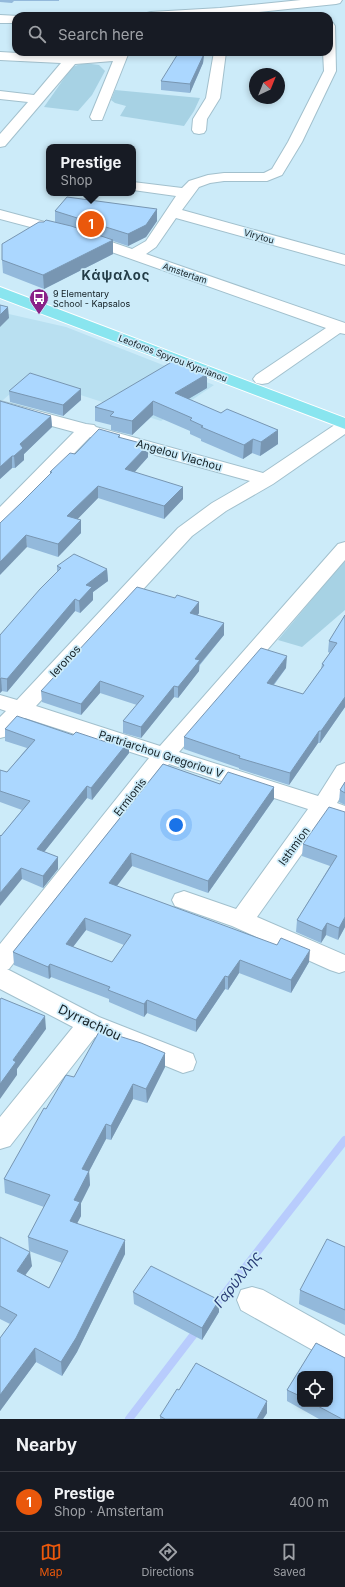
<!DOCTYPE html>
<meta charset="utf-8">
<style>
:root{--surface:#171b24;--page:#242831;--text:#f1f3f6;--muted:#9ea1a6;--line:#363941;--accent:#ea580c}
body{margin:0;font-family:Inter,sans-serif;background:var(--page);color:var(--text)}
.controls{position:absolute;right:12px;bottom:12px;display:grid;overflow:hidden;border-radius:8px;box-shadow:0 2px 6px #0003}
.controls button{width:36px;height:36px;display:grid;place-items:center;padding:0;border:0;border-bottom:1px solid var(--line);background:var(--surface);color:var(--text);font:20px sans-serif}
.compass{position:absolute;left:249px;top:68px;width:36px;height:36px;border-radius:50%;background:var(--surface);box-shadow:0 2px 6px #0003;rotate:43deg}
.you{position:absolute;left:176px;top:825px;width:14px;height:14px;margin:-10px;border:3px solid #fff;border-radius:50%;background:#1a73e8;box-shadow:0 0 0 6px #1a73e833}
.badge{display:grid;place-items:center;width:26px;height:26px;border-radius:50%;background:var(--accent);color:#fff;font-size:13px;font-weight:700}
.pin{position:absolute;translate:-50% -50%;border:2px solid #fff;box-shadow:0 1px 4px #0006}
.popup{position:absolute;left:46px;top:144px;width:90px;height:52px;box-sizing:border-box;display:grid;place-content:center;border-radius:8px;background:var(--surface);filter:drop-shadow(0 1px 3px #0005);font-size:13px;white-space:nowrap;color:var(--muted)}
.popup b{font-size:15px;color:var(--text)}
.popup::after{content:'';position:absolute;left:50%;top:100%;margin-left:-8px;border:8px solid transparent;border-top-color:var(--surface)}
.list{margin:0;padding:0;list-style:none}
h2{display:flex;justify-content:space-between;align-items:center;height:52px;margin:0;padding:0 16px;font-size:17px}
h2 small{font-size:13px;font-weight:400;color:var(--muted)}
.list li{display:grid;grid-template-columns:26px 1fr auto;gap:12px;align-items:center;box-sizing:border-box;height:60px;padding:0 16px;border-top:1px solid var(--line)}
.list b{display:block;font-size:15px;white-space:nowrap}
.list p{margin:0;font-size:13px;white-space:nowrap;color:var(--muted)}
.list em{font-size:13px;font-style:normal;color:var(--muted)}
.icon{flex:none;width:22px;height:22px;fill:none;stroke:currentColor;stroke-width:2;stroke-linecap:round;stroke-linejoin:round}
.map{position:relative;flex:none;width:345px;height:1419px;overflow:hidden}
.search{position:absolute;background:var(--surface);box-shadow:0 2px 6px #0003;left:12px;right:12px;top:12px;height:44px;display:flex;align-items:center;gap:10px;box-sizing:border-box;padding:0 14px;border-radius:12px;color:var(--muted);font-size:15px}
.sheet{height:112px;background:var(--surface)}
nav{display:flex;justify-content:space-around;align-items:center;box-sizing:border-box;height:56px;border-top:1px solid var(--line);background:var(--surface);font-size:11px;color:var(--muted)}
nav a{display:grid;justify-items:center;gap:2px}
nav .on{color:var(--accent)}
.map>svg:first-child{display:block}
</style>
<div class="map">
<svg width="345" height="1419" viewBox="0 0 345 1419">
<rect width="100%" height="100%" fill="#ccebf9"/>
<polygon fill="#b9e0f1" points="0,312 66,327 214,385 161,421 28,378 3,400 0,400"/>
<g fill="#a7d2e4">
<polygon points="84,63 99,65 105,71 92,95 78,111 44,107 72,67"/>
<polygon points="115,90 200,98 194,111 184,126 120,116 126,106 115,103 111,100"/>
<polygon points="345,560 345,610 302,647 278,640"/>
</g>
<g fill="none" stroke-linecap="round" stroke-linejoin="round">
<g stroke="#b8ccfd" stroke-width="8">
<polyline points="214,1307 345,1140"/>
<polyline points="129,1419 198,1329"/>
</g>
<defs>
<g id="minor">
<polygon points="301,0 342,0 340,3 336,4 220,16 145,16 147,13 151,12 220,8"/>
<polygon points="0,15 19,16 16,16 16,23 0,23"/>
<polygon points="329,22 333,23 335,26 336,71 302,142 282,175 267,181 224,181 210,183 199,187 182,210 345,255 345,265 176,218 156,247 146,254 345,323 345,334 340,333 268,383 262,384 256,383 253,379 256,375 326,328 72,238 0,219 0,210 82,232 132,249 146,241 176,196 133,190 133,182 182,188 189,181 208,175 224,173 264,173 272,169 288,142 324,71 323,52 329,52"/>
<polygon points="0,52 71,56 129,52 102,120 92,120 90,117 113,61 75,64 5,146 0,147 0,134 28,102 0,99 0,91 34,95 61,63 0,60"/>
<polygon points="214,52 226,52 220,98 207,119 206,130 204,133 199,134 194,133 192,130 193,119 206,98"/>
<polygon points="0,401 86,424 94,425 96,427 263,473 339,422 345,421 345,434 273,484 226,511 192,536 36,706 160,746 338,544 345,542 345,560 179,752 318,796 337,766 345,763 345,789 337,803 345,806 345,823 328,817 257,917 345,955 345,971 339,973 330,970 232,926 175,906 172,900 175,894 184,891 236,909 308,809 169,764 9,969 7,969 99,1017 193,1054 196,1062 193,1070 183,1073 95,1037 10,1146 0,1149 0,1117 73,1027 0,989 0,944 149,758 25,718 8,736 0,738 0,717 6,711 0,709 0,695 17,700 178,528 212,503 250,481 90,437 7,522 0,524 0,507 74,432 0,412"/>
<polygon points="252,1287 263,1290 345,1336 345,1366 334,1362 241,1310 237,1300 241,1290"/>
</g>
<polygon id="major" points="0,287 345,418 345,429 0,298"/>
</defs>
<use href="#minor" stroke="#a2c0cd" stroke-width="2"/>
<use href="#major" stroke="#fff" stroke-width="2"/>
<use href="#minor" fill="#fff" fill-rule="evenodd"/>
<use href="#major" fill="#89e5ef" fill-rule="evenodd"/>
</g>
<g fill="#93b9db" fill-rule="evenodd">
<polygon points="0,0 59,0 59,1 14,1 12,3 0,2"/>
<polygon points="204,54 203,63 190,93 161,90 161,81"/>
<polygon points="55,211 157,221 146,237 128,246 113,241 113,254 44,289 3,273 2,260 55,222"/>
<polygon points="207,388 188,399 278,444 260,456 252,453 243,459 201,441 201,439 190,434 190,431 153,415 132,435 111,430 111,425 95,421 95,407"/>
<polygon points="9,391 81,400 63,416 10,402"/>
<polygon points="0,401 51,416 52,427 24,454 24,460 15,468 12,468 0,479"/>
<polygon points="120,435 120,438 148,445 148,457 134,472 183,499 164,519 98,498 77,519 81,533 58,557 27,547 21,503 50,474 50,472 75,454"/>
<polygon points="57,566 107,569 108,581 93,592 93,600 80,613 75,611 7,692 2,691 0,693 0,635 57,572"/>
<polygon points="175,598 199,602 199,613 198,615 224,623 224,635 200,665 199,671 178,698 174,697 141,738 123,733 123,721 137,705 100,693 81,715 42,702 41,691"/>
<polygon points="345,615 345,707 320,743 318,743 289,785 239,769 239,768 184,749 184,737 286,668 274,685 303,694 321,669 322,664 330,653 328,652 329,641"/>
<polygon points="5,729 73,735 106,742 129,741 129,753 92,800 87,798 44,852 58,857 58,869 43,888 22,879 1,836 22,810 0,802 0,770 7,772 27,748 5,741"/>
<path d="M163,764L220,784L274,787V799L208,893L132,866L117,886L309,962L291,993L239,973L228,990L225,989L196,1032L147,1013L144,1017L109,1002V999L51,977L49,979L14,965L13,952ZM86,930L124,945L112,962L73,947Z"/>
<polygon points="345,782 345,805 339,802 340,790"/>
<polygon points="345,812 345,927 338,940 326,935 321,943 296,932 297,920 330,866 302,856 303,844"/>
<polygon points="165,1053 165,1067 147,1103 133,1099 111,1140 106,1139 89,1171 90,1185 81,1203 81,1216 77,1223 125,1254 77,1352 62,1376 36,1362 0,1411 0,1338 10,1324 0,1319 0,1237 32,1266 25,1275 49,1288 62,1263 29,1251 28,1237 44,1207 5,1193 4,1179 46,1109 74,1077"/>
<polygon points="345,1247 345,1325 299,1304 300,1290"/>
<polygon points="133,1292 219,1300 219,1312 202,1340 134,1304"/>
<path d="M316,1343L345,1358V1419H319L287,1401V1390ZM300,1374H330V1404H300Z"/>
<polygon points="179,1390 267,1413 263,1419 160,1419 160,1416"/>
</g>
<g fill="#7896b2">
<polygon points="204,54 203,63 190,93 190,84"/>
<polygon points="157,209 157,221 146,237 128,246 128,234"/>
<polygon points="113,240 113,254 44,289 43,275"/>
<polygon points="8,307 9,318 0,327 0,315"/>
<polygon points="207,374 207,388 175,407 175,393"/>
<polygon points="81,389 81,400 63,416 63,405"/>
<polygon points="153,401 153,415 132,435 132,421"/>
<polygon points="51,416 52,427 24,454 24,460 15,468 14,456 20,444"/>
<polygon points="278,430 278,444 260,456 261,442"/>
<polygon points="253,439 252,453 243,459 244,445"/>
<polygon points="148,445 148,457 126,482 125,469"/>
<polygon points="12,456 12,468 0,479 0,467"/>
<polygon points="98,486 98,498 68,529 67,516"/>
<polygon points="183,487 183,499 164,519 164,506"/>
<polygon points="81,520 81,533 58,557 58,544"/>
<polygon points="26,535 27,547 0,575 0,562"/>
<polygon points="107,569 108,581 93,592 93,600 80,613 79,601 86,585"/>
<polygon points="75,599 75,611 7,692 7,679"/>
<polygon points="199,602 199,613 190,624 190,613"/>
<polygon points="224,623 224,635 199,665 199,671 178,698 178,687 195,659"/>
<polygon points="287,656 286,668 266,694 267,683"/>
<polygon points="1,678 2,691 0,693 0,679"/>
<polygon points="100,681 100,693 81,715 81,704"/>
<polygon points="174,686 174,697 141,738 141,727"/>
<polygon points="345,697 345,707 320,743 321,731"/>
<polygon points="319,731 318,743 289,785 290,773"/>
<polygon points="129,741 129,753 92,800 91,788"/>
<polygon points="87,786 87,798 37,861 37,849"/>
<polygon points="274,787 274,799 208,893 208,881"/>
<polygon points="131,853 132,866 109,896 109,883"/>
<polygon points="58,857 58,869 43,888 43,876"/>
<polygon points="21,868 22,879 0,906 0,893"/>
<polygon points="345,917 345,927 338,940 339,928"/>
<polygon points="85,918 86,930 66,956 66,944"/>
<polygon points="327,923 326,935 321,943 322,931"/>
<polygon points="310,950 309,962 291,993 291,980"/>
<polygon points="240,960 239,973 228,990 228,977"/>
<polygon points="50,964 51,977 49,979 48,967"/>
<polygon points="225,976 225,989 196,1032 196,1020"/>
<polygon points="147,1000 147,1013 144,1017 144,1004"/>
<polygon points="45,1016 46,1029 17,1069 17,1075 0,1099 0,1084 13,1060"/>
<polygon points="165,1053 165,1067 147,1103 146,1089"/>
<polygon points="133,1084 133,1099 111,1140 111,1126"/>
<polygon points="106,1124 106,1139 83,1183 82,1169"/>
<polygon points="89,1171 90,1185 81,1203 81,1216 71,1235 70,1221 74,1200"/>
<polygon points="125,1240 125,1254 77,1352 62,1376 61,1362"/>
<polygon points="30,1252 32,1266 18,1285 17,1271"/>
<polygon points="219,1300 219,1312 202,1340 202,1328"/>
<polygon points="35,1348 36,1362 0,1411 0,1395"/>
<polygon points="267,1401 267,1413 263,1419 257,1419"/>
</g>
<g fill="#abd7ff" stroke="#7896b2" fill-rule="evenodd">
<polygon points="179,52 204,54 190,84 161,81"/>
<polygon points="67,197 157,209 146,225 128,234 55,211"/>
<polygon points="46,220 71,226 113,240 43,275 2,260 2,244 39,222 44,222"/>
<polygon points="0,305 8,307 0,315"/>
<polygon points="175,360 207,374 175,393 221,413 227,409 278,430 261,442 253,439 244,445 201,427 203,426 190,420 192,418 153,401 132,421 110,416 114,412 95,407"/>
<polygon points="30,373 81,389 63,405 9,391"/>
<polygon points="0,401 51,416 20,444 23,448 14,456 12,456 0,467"/>
<polygon points="99,429 120,435 118,437 148,445 125,469 183,487 164,506 98,486 67,516 81,520 58,544 26,535 0,562 0,523 21,503 52,472 50,472 70,453 75,454"/>
<polygon points="74,554 107,569 86,585 92,587 79,601 75,599 7,679 1,678 0,679 0,635 40,589 61,568 57,566"/>
<polygon points="137,587 175,598 177,595 199,602 190,613 224,623 195,659 200,660 178,687 174,686 141,727 123,721 144,696 100,681 81,704 41,691"/>
<polygon points="345,615 345,697 321,731 319,731 290,773 239,758 240,756 184,737 261,648 287,656 267,683 303,694 324,665 322,664 337,643 329,641"/>
<polygon points="17,716 73,735 76,732 106,742 111,736 129,741 91,788 87,786 37,849 58,857 43,876 21,868 0,893 0,835 1,836 30,801 0,791 0,770 7,772 35,740 5,729"/>
<path d="M163,764L220,784L228,772L274,787L208,881L131,853L109,883L277,945L281,938L310,950L291,980L240,960L228,977L225,976L196,1020L147,1000L144,1004L108,990L110,987L50,964L48,967L13,952ZM85,918L131,935L112,962L66,944Z"/>
<polygon points="345,782 345,793 340,790"/>
<polygon points="329,807 345,812 345,917 339,928 327,923 322,931 297,920 337,856 303,844"/>
<polygon points="1,998 45,1016 13,1060 16,1062 0,1084 0,1000"/>
<polygon points="100,1030 141,1043 165,1053 146,1089 133,1084 111,1126 106,1124 82,1169 89,1171 74,1200 80,1202 70,1221 125,1240 76,1338 61,1362 35,1348 0,1395 0,1338 17,1315 0,1306 0,1237 30,1252 17,1271 49,1288 68,1251 28,1237 50,1195 4,1179 44,1108 46,1109 66,1075 74,1077"/>
<polygon points="327,1239 345,1247 345,1310 300,1290"/>
<polygon points="151,1266 219,1300 202,1328 133,1292"/>
<polygon points="316,1343 345,1358 345,1419 342,1419 314,1404 330,1404 330,1374 300,1374 300,1396 287,1390"/>
<polygon points="196,1363 267,1401 257,1419 165,1419 160,1416 177,1389 179,1390"/>
</g>
<defs>
<symbol id="bus-pin" viewBox="-11 -11 22 30"><path d="M0 17L-7.5 6A9.5 9.5 0 1 1 7.5 6Z" fill="#892188" stroke="#ccebf9"/><path d="M-5-6H5V4H4V6H2V4H-2V6H-4V4H-5ZM-3.5-4V0h7V-4ZM-3.5 1.2v1.5H-2V1.2ZM2 1.2v1.5H3.5V1.2Z" fill="#fff"/></symbol>
</defs>
<g fill-rule="evenodd">
<use href="#bus-pin" x="28" y="287" width="22" height="30"/>
</g>
<g text-anchor="middle" dominant-baseline="central" stroke-width="3.5" stroke-linejoin="round" paint-order="stroke">
<g font-size="9" fill="#121e23" stroke="#ccebf9">
<text transform="translate(259 236) rotate(16)">Virytou</text>
<text transform="translate(185 273) rotate(19)">Amstertam</text>
<text transform="translate(173 358) rotate(21)">Leoforos Spyrou Kyprianou</text>
</g>
<g font-size="9" fill="#121e23" stroke="#ccebf9" text-anchor="start">
<text x="53" y="293">9 Elementary<tspan x="53" dy="10">School - Kapsalos</tspan></text>
</g>
<g font-size="11" fill="#121e23" stroke="#ccebf9">
<text transform="translate(179 455) rotate(16)">Angelou Vlachou</text>
<text transform="translate(65 661) rotate(-47)">Ieronos</text>
<text transform="translate(161 754) rotate(18)">Partriarchou Gregoriou V</text>
<text transform="translate(130 797) rotate(-52)">Ermionis</text>
<text transform="translate(294 846) rotate(-54)">Isthmion</text>
</g>
<g font-size="13" font-weight="bold" letter-spacing="1" fill="#233d48" stroke="#ccebf9">
<text x="116" y="275">Κάψαλος</text>
</g>
<g font-size="13" fill="#121e23" stroke="#ccebf9">
<text transform="translate(90 1022) rotate(25)">Dyrrachiou</text>
</g>
<g font-size="14" font-style="italic" fill="#253872" stroke="#ccebf9">
<text transform="translate(237 1279) rotate(-52)">Γαρύλλης</text>
</g>
</g>
</svg>
<div class="controls">
<button><svg class="icon" aria-label="locate" viewBox="0 0 24 24"><circle cx="12" cy="12" r="6"/><path d="M12 2v4M12 18v4M2 12h4M18 12h4"/></svg></button>
</div>
<svg class="compass" viewBox="-18 -18 36 36"><path d="M0-13l5 13h-10z" fill="#e53935"/><path d="M0 13l5-13h-10z" fill="#9ea1a6"/></svg>
<div class="you"></div>
<div class="pin badge" style="left:91px;top:224px">1</div>
<div class="popup"><b>Prestige</b>Shop</div>
<div class="search"><svg class="icon" aria-label="search" viewBox="0 0 24 24"><circle cx="10" cy="10" r="6"/><path d="M15 15l6 6"/></svg>Search here</div>
</div>
<section class="sheet">
<h2>Nearby<small></small></h2>
<ul class="list">
<li><span class="badge">1</span><div><b>Prestige</b><p>Shop · Amstertam</p></div><em>400 m</em></li>
</ul>
</section>
<nav>
<a class="on"><svg class="icon" aria-label="map" viewBox="0 0 24 24"><path d="M3 6l6-2 6 2 6-2v14l-6 2-6-2-6 2zM9 4v14M15 6v14"/></svg>Map</a>
<a><svg class="icon" aria-label="directions" viewBox="0 0 24 24"><path d="M12 3l9 9-9 9-9-9zM9 14v-3h6M13 9l2 2-2 2"/></svg>Directions</a>
<a><svg class="icon" aria-label="saved" viewBox="0 0 24 24"><path d="M7 4h10v16l-5-4-5 4z"/></svg>Saved</a>
</nav>
